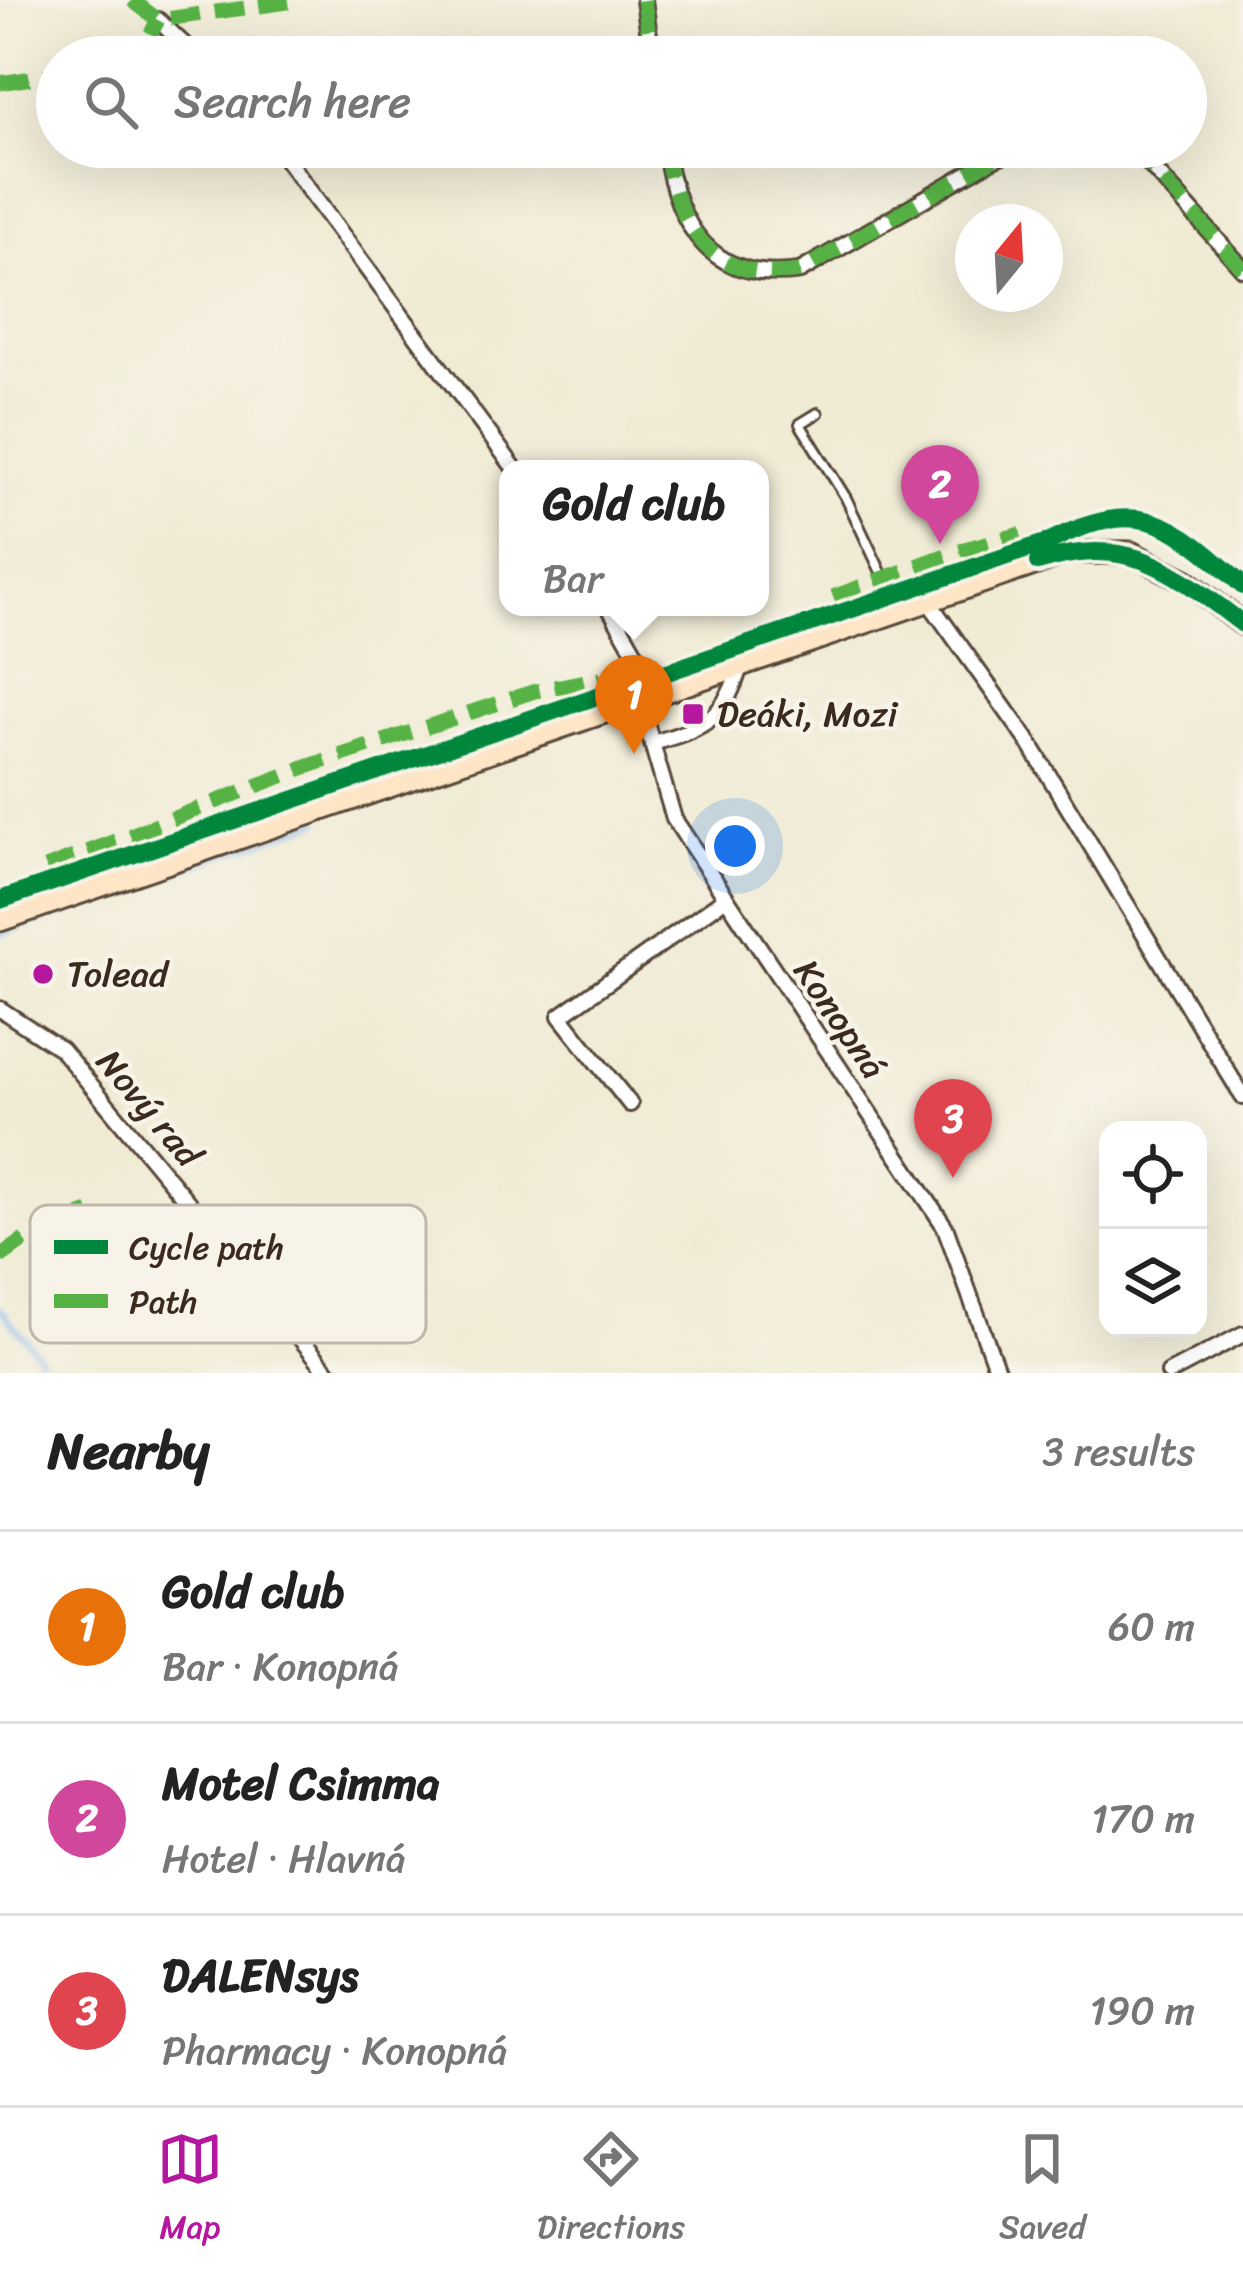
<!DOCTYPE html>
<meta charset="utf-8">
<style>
:root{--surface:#fff;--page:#f6f6f6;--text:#222;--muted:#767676;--line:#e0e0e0;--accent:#b5179e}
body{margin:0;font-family:Sriracha,sans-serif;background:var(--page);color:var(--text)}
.controls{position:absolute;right:36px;bottom:36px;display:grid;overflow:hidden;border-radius:24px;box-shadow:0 12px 48px #0002}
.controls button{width:108px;height:108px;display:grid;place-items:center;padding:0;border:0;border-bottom:3px solid var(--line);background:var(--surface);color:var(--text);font:60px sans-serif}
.compass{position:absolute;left:955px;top:204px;width:108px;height:108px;border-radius:50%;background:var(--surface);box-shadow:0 12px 48px #0002;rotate:18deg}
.you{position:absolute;left:735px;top:846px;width:42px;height:42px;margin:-30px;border:9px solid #fff;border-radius:50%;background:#1a73e8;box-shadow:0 0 0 18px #1a73e833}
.badge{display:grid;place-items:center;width:78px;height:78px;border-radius:50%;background:var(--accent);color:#fff;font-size:39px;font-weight:700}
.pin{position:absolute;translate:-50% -99px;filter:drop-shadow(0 3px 6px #0008)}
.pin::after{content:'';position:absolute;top:63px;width:42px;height:36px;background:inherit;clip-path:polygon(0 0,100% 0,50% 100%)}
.popup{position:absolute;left:499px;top:460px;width:270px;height:156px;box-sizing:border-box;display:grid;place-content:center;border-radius:24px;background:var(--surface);filter:drop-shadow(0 3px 9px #0005);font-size:39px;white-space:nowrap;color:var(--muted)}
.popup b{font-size:45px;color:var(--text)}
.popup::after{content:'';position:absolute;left:50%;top:100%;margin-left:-24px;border:24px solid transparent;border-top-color:var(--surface)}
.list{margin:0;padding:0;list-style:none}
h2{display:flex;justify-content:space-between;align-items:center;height:156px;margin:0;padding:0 48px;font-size:51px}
h2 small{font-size:39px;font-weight:400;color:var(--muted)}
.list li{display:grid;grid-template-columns:78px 1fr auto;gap:36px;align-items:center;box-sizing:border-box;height:192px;padding:0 48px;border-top:3px solid var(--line)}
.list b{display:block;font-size:45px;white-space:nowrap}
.list p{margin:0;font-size:39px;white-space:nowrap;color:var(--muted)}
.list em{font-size:39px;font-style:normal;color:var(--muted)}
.icon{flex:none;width:66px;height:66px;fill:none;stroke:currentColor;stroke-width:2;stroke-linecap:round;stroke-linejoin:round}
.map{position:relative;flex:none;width:1243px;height:1373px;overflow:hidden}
.search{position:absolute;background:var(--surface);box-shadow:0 12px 48px #0002;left:36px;right:36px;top:36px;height:132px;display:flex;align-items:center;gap:30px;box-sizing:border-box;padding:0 42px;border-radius:66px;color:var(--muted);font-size:45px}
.sheet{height:732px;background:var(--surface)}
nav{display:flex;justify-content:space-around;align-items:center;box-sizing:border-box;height:168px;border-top:3px solid var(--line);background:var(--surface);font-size:33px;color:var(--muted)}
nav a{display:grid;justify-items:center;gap:6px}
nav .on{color:var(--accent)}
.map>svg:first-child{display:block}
</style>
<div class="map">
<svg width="1243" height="1373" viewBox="0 0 1243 1373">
<rect width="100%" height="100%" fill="#f7f3e8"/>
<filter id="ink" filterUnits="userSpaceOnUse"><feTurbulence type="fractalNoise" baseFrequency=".00833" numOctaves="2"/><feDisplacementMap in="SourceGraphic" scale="24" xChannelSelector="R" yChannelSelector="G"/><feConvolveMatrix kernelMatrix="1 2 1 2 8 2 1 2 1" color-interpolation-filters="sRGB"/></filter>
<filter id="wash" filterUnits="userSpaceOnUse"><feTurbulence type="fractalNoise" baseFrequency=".004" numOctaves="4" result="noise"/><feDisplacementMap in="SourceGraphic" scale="48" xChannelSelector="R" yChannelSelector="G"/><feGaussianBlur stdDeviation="2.7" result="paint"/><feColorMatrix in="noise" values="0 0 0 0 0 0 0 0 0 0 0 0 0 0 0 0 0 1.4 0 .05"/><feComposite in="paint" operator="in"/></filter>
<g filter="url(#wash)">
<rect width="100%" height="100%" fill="#f0ebd4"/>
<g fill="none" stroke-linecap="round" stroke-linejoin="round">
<g stroke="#82b8f1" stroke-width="4.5">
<polyline points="1046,571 1082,562"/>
<polyline points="0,935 320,821"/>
<polyline points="0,1308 41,1358"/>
</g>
</g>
</g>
<g filter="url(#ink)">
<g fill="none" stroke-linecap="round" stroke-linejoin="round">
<defs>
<polyline id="lane" points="818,413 800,424 846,498 898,608"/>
<g id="street">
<polyline points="644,0 652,57"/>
<polyline points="158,20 197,57"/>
<polyline points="277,147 515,469"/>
<path d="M665,147C677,227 711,284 800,271L993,159L1023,147"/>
<polyline points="1134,147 1243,269"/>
<polyline points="926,598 1028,741 1243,1097"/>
<polyline points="609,607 649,677 644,716 674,819 945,1227 998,1373"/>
<path d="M653,743C709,726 724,719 742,661"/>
<polyline points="0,1009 61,1049 329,1373"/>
<polyline points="630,1104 560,1016 723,900"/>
<polyline points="1169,1373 1243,1334"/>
</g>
<polyline id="secondary" points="0,920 1069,552 1131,553 1186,581 1243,624"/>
</defs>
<use href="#lane" stroke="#564739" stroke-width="14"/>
<use href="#street" stroke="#564739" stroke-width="20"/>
<use href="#secondary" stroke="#564739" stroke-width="27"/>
<use href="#lane" stroke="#fff" stroke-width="8"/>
<use href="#street" stroke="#fff" stroke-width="14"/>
<use href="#secondary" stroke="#fee5c5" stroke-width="21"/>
<g stroke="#57b245" stroke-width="15" stroke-dasharray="30 15" stroke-linecap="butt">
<polyline points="132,0 158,20 303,0"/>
<polyline points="644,0 652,57"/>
<polyline points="113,57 148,39 158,20"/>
<polyline points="0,83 57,74"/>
<path d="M665,147C677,227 711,284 800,271L993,159L1023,147"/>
<polyline points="1134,147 1243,269"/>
<polyline points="833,597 957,551 1021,534"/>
<polyline points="46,868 300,769 535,691 601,678"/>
<polyline points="0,1257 37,1231 89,1212"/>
</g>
<defs>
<g id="cycleway">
<path d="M1038,562C1130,533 1172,571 1243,624"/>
<path d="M0,900L1048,542C1140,495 1173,522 1243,586"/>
</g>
</defs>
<use href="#cycleway" stroke="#f7f3e8" stroke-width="26"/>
<use href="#cycleway" stroke="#00873e" stroke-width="18"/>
</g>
</g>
<g fill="#b5179e" stroke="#f7f3e8" stroke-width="4.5">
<rect x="681" y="702" width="24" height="24" rx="6"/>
<circle cx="43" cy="974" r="12"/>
</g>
<g text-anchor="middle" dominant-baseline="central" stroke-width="9" stroke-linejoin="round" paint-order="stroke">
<g font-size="36" fill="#3b2a1e" stroke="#f7f3e8" text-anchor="start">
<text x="717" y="714">Deáki, Mozi</text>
<text x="67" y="974">Tolead</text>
</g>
<g font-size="36" fill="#3b2a1e" stroke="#f7f3e8">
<text transform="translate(840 1019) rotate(56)">Konopná</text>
<text transform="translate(149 1108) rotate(50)">Nový rad</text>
</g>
</g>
<rect x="30" y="1205" width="396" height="138" rx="18" fill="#f7f3e8" stroke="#bfb7ab" stroke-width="3"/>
<rect x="54" y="1240" width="54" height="14" fill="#00873e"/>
<rect x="54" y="1294" width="54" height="14" fill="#57b245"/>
<g font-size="33" fill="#3b2a1e">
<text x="129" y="1259">Cycle path</text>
<text x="129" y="1313">Path</text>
</g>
</svg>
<div class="controls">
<button><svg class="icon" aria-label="locate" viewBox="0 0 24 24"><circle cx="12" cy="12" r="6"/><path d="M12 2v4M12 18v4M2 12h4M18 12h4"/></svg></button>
<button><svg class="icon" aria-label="layers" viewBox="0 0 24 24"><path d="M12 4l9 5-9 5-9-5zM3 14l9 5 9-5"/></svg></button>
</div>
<svg class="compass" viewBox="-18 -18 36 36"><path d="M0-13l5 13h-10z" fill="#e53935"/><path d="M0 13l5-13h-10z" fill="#767676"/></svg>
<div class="you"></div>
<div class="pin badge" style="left:634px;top:754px;background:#e8710a">1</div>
<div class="popup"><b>Gold club</b>Bar</div>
<div class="pin badge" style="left:940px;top:544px;background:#d1479c">2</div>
<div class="pin badge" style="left:953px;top:1178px;background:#e0444e">3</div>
<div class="search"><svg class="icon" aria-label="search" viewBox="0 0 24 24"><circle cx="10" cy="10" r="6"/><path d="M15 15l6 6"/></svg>Search here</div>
</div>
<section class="sheet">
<h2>Nearby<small>3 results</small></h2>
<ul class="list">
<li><span class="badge" style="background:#e8710a">1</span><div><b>Gold club</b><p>Bar · Konopná</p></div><em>60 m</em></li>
<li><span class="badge" style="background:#d1479c">2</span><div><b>Motel Csimma</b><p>Hotel · Hlavná</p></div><em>170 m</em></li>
<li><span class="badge" style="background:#e0444e">3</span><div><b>DALENsys</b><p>Pharmacy · Konopná</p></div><em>190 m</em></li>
</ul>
</section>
<nav>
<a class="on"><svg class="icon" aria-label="map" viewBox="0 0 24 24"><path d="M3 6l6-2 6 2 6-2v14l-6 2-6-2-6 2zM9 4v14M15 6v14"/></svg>Map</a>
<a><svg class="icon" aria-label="directions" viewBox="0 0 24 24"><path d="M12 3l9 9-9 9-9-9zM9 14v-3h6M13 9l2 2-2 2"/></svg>Directions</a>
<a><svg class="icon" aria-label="saved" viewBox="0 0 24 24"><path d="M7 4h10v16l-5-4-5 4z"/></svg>Saved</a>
</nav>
